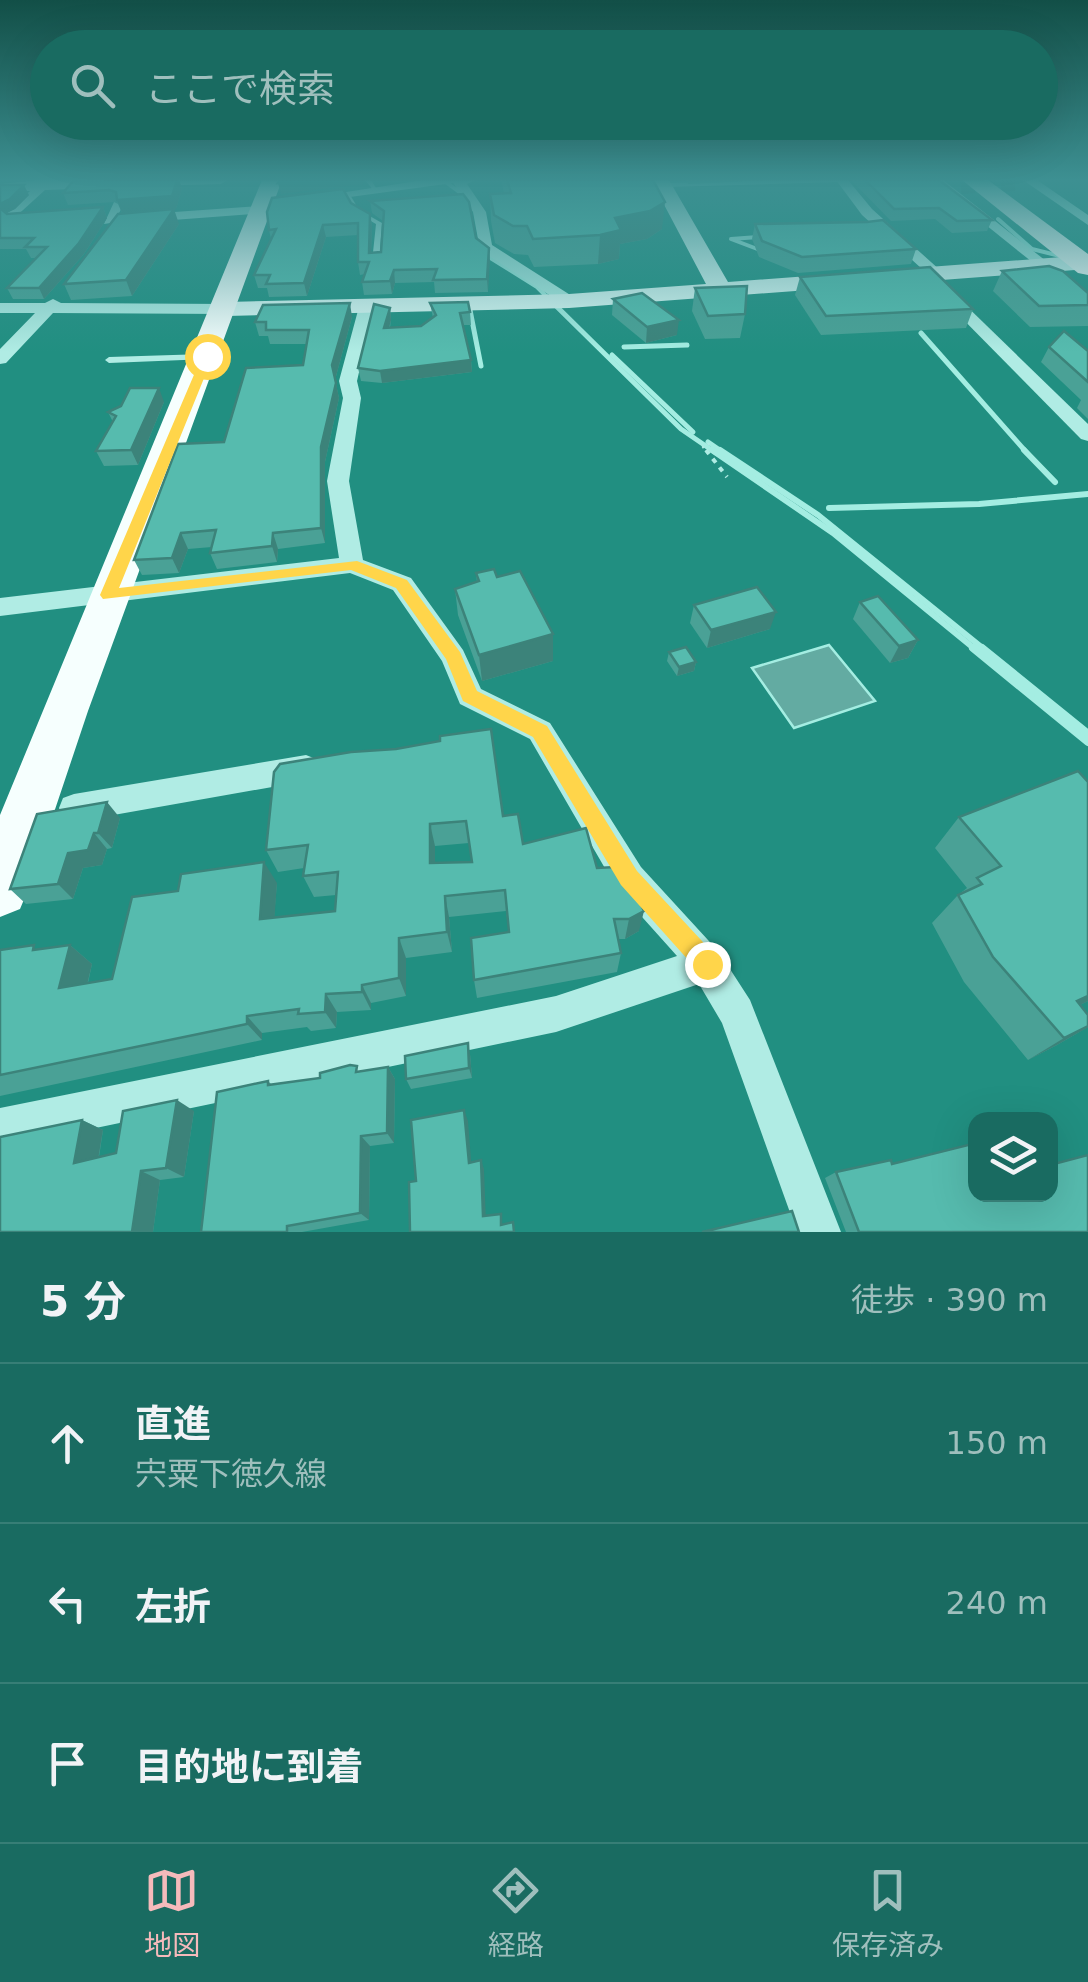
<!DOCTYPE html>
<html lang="ja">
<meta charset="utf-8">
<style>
:root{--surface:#196b61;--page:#227067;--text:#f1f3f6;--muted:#9fbfbd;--line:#377e76;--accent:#f5babb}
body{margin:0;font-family:"DejaVu Sans","Noto Sans JP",sans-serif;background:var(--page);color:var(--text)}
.controls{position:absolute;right:30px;bottom:30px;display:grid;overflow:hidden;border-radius:20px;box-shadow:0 10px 40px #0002}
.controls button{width:90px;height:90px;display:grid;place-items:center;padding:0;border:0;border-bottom:2px solid var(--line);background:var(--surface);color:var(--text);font:50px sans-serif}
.stop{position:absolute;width:30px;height:30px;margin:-22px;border:8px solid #ffd54a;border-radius:50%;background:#fff}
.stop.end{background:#ffd54a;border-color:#fff;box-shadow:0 2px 10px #0008}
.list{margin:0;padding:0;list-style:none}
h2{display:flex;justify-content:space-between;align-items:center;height:130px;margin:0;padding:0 40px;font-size:42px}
h2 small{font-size:32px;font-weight:400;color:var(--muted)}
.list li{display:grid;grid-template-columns:65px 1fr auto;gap:30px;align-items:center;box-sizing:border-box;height:160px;padding:0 40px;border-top:2px solid var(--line)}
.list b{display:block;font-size:38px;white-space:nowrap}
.list p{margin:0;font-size:32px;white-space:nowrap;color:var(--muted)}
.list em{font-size:32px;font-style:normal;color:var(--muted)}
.icon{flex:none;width:55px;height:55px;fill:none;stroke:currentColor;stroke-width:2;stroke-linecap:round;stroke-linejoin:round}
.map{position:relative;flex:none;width:1088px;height:1232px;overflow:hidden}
.search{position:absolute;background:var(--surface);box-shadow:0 10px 40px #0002;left:30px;right:30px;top:30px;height:110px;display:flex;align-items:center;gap:25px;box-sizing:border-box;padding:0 35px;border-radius:55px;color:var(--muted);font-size:38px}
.sheet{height:610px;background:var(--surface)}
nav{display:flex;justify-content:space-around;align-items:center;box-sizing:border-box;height:140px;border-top:2px solid var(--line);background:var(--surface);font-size:28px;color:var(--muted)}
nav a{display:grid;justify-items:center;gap:5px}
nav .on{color:var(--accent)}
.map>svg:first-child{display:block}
</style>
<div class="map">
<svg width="1088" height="1232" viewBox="0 0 1088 1232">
<rect width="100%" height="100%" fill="#218f81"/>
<polygon fill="#63aba2" stroke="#a4ede2" stroke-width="2.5" points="829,645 875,701 794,728 752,668"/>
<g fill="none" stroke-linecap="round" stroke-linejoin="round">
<g stroke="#a4ede2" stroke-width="4">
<polyline points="443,180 462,194"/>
<polyline points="667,185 836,180"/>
<polyline points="998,219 1032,249 1064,257"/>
<polyline points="758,237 731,239 760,250"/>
<polyline points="484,254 537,287 550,300"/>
</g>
<g stroke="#a4ede2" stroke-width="5">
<polyline points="547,297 681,429 716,453"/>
<polyline points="470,310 481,366"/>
<polyline points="921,333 1027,453"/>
<polyline points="624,347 687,345"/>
<polyline points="612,355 693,432"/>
<polyline points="708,442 724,453"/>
</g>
<g stroke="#a4ede2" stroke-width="6">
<polyline points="712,450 833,533 976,650"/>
<polyline points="720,450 818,515 985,650"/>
<polyline points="1024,450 1055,482"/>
<polyline points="829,508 979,504 1088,494"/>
</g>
<g stroke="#a4ede2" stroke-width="8">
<polyline points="973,648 1088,742"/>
<polyline points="982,648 1088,734"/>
</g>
<polyline stroke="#1e766b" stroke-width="14" stroke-dasharray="14 6" stroke-linecap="butt" points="961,187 1017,184"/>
<polyline stroke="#b0ece4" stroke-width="2.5" stroke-dasharray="2.5 4" stroke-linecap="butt" points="708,453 703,447 712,442"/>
<polyline stroke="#b0ece4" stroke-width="4" stroke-dasharray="5 6" stroke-linecap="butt" points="706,450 727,477"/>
<g fill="#b0ece4" fill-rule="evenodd">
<polygon points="365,180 371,180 378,191 374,191"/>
<polygon points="345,193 349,193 359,210 382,223 379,264 372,262 376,224 355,212"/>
<polygon points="205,354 209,357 208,359 109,363 105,360 109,357"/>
</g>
<g fill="#b0ece4" fill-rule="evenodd">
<polygon points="41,180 103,180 109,184 103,188 45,190 0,231 0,220 30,191 0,192 0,184"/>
<polygon points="124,180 136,180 117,217 123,221 104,224"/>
<polygon points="144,180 227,180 221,184 149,186"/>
<polygon points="424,180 475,180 467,184 486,212 492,245 575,298 575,304 563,304 480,250 473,212 453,183 313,202 307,198"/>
<polygon points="836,180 848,180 872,209 941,271 941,277 931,277 862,215"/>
<polygon points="930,180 943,180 1088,294 1088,307"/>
<polygon points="1023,180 1037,180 1088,215 1088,225"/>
<polygon points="261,206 267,210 266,213 146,222 139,218 146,214"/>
<polygon points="943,293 953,293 1088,424 1088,441 1081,439 943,299"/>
<polygon points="53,299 61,303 227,304 235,309 227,314 53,313 6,363 0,364 0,349 35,313 0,313 0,303 45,303"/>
<polygon points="360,303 374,306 357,381 361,398 349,481 363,560 411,578 463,650 481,689 550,723 641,867 719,952 750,1000 841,1232 797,1232 722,1023 699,984 556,1032 0,1148 0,1108 556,996 677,956 617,889 530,739 460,704 442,661 393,590 350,573 0,616 0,598 339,558 327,481 343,398 339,381"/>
<polygon points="306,755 316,759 321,768 316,777 306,781 74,822 63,818 59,808 63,798 74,794"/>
</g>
<polygon fill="#dcf9f6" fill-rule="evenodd" points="651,180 669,180 728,282 1088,255 1088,269 569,308 227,316 215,309 227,302 569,294 706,284"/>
<polygon fill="#f6fffe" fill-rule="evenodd" points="262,180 282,180 88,711 28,890 20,909 0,917 0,815"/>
<polygon fill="#fff" fill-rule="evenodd" points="962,180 988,180 1088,254 1088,275 1078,273"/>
</g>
<g fill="#4aa196" fill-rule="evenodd">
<polygon points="74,180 179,180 182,189 176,209 146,211 179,224 132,296 71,300 64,284 122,213 118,204 114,202 68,205 63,193"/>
<polygon points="501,180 653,180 662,229 647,239 620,244 619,259 598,264 534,267 528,255 514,254 495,243 491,221 490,194 504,193"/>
<polygon points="686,180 772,180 688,184"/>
<polygon points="851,180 939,180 992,220 987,231 952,233 935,219 891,221"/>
<polygon points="0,185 29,195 15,209 6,213 7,214 103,207 107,218 84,254 44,299 13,299 7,288 36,258 31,258 26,249 0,249"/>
<polygon points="370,201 476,238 489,248 488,292 435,293 434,282 395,283 392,294 364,295 362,282 365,274 360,275 358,262 358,235 326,237 307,296 269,297 267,288 258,288 254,275 271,239 269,230 351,203 370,214 372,226 371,253 381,252 383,221 372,213"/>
<polygon points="867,222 916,249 911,264 798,273 759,257 752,239 755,224"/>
<polygon points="1002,271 1088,293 1088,326 1030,327 993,291"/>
<polygon points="800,277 973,309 966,328 821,335 795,295"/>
<polygon points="695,288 745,314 740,338 705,339 692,311"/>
<polygon points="613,299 677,335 646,343 612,315"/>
<polygon points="430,303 470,312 471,325 463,325 471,360 472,372 382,383 361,381 358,368 390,308 391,320 390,328 421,326 433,318"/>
<polygon points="352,317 335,380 339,398 325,462 325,543 278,549 277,562 217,569 210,553 212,547 188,549 179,573 142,575 134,560 224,442 303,365 307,344 270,344 268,336 259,336 255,322"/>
<polygon points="1049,347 1088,351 1088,419 1077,408 1081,400 1041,362"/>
<polygon points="164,402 138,465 104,466 96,451 113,422 108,412"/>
<polygon points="476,573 553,661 482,681 458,615 455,589 477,582"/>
<polygon points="860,602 918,640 908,658 890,663 853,619"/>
<polygon points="694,605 770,629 707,648 690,623"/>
<polygon points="669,652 696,662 694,671 677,676 667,661"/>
<path d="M274,772L503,816L523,844L597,868L639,931L625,939H618L621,953L617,972L477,998L474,980L509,932L506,911L449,917L452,952L406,958V996L371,1003V1010L337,1012L336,1028L311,1031L307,1027L262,1033V1040L0,1096V950L40,949L70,945L92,964L88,983L112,979L277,883L274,917L335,911L336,895L314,897L303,876L304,868L278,872L266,850ZM469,843L472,862L435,863V846Z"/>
<polygon points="1088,782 1088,1001 1080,1005 1088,1027 1057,1045 1028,1060 964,982 932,923 958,895 967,888 935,848 959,817"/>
<polygon points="37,814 120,818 112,848 107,849 102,865 83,868 73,899 26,904 10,889"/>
<polygon points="470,1054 472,1078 411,1089 406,1079"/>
<polygon points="388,1067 395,1079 394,1143 370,1146 369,1220 302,1232 201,1232 268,1081 272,1085"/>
<polygon points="194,1111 184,1177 160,1180 153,1232 0,1232 82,1120 103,1130 99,1157 116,1153"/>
<polygon points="892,1164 976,1194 1088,1232 846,1232 825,1178 836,1172"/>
</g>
<g fill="#3c837a">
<polygon points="179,180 182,189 176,209 122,213 117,200"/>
<polygon points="308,180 364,180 363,184 281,194 278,183"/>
<polygon points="24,185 29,195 15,209 1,216 0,204"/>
<polygon points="665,202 662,229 647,239 620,244 619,259 598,264 600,235 615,218"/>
<polygon points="103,207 107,218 84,254 44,299 39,288"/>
<polygon points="174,209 179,224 132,296 126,280"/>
<polygon points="370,214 372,226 371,266 369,253"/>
<polygon points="323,225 326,237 307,296 304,283"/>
<polygon points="489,248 490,261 488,292 487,279"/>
<polygon points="394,270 395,283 392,294 390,281"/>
<polygon points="350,303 352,317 335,380 332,365"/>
<polygon points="390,308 391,320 386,340 384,328"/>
<polygon points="679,320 677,335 646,343 647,327"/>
<polygon points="471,360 472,372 382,383 380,371"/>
<polygon points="336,383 339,398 325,462 325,543 321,528 321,447"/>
<polygon points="159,388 164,402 138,465 131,450"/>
<polygon points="181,533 188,549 179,573 172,558"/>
<polygon points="273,533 278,549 277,562 272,546"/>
<polygon points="776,612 770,629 707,648 711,630"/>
<polygon points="553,634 553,661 482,681 479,655"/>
<polygon points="918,640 908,658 890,663 899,646"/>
<polygon points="696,662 694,671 677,676 679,667"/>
<polygon points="107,802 120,818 112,848 98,833"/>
<polygon points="430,824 435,846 435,884 430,863"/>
<polygon points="94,833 107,849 102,865 83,868 73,899 58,884 68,853"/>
<polygon points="264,862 277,883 273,939 260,919"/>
<polygon points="445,896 449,917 452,952 447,932"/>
<polygon points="644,911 639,931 625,939 629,919"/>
<polygon points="399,938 406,958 406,996 399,978"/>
<polygon points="70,945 92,964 82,1006 59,988"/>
<polygon points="362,985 371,1003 371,1010 362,992"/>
<polygon points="326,994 337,1012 336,1028 325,1012"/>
<polygon points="1088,996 1088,1001 1049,1021 1077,1001"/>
<polygon points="247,1016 262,1033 262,1040 247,1024"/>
<polygon points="1088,1027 1057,1045 1028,1060 1064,1038"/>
<polygon points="468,1043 470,1054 472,1078 469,1068"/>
<polygon points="388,1067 395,1079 394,1143 387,1133"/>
<polygon points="177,1100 194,1111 184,1177 166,1168"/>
<polygon points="464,1110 468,1121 472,1172 469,1163"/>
<polygon points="82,1120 103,1130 96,1172 74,1163"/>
<polygon points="361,1136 370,1146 369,1220 360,1213"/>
<polygon points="481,1160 484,1169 486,1223 483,1216"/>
<polygon points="141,1171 160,1180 153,1232 132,1232"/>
</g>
<g fill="#56bbae" stroke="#3c837a" stroke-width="2.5" fill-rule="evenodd">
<polygon points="74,180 177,180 172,196 117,200 116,192 109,190 63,193"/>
<polygon points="280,180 308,180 278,183"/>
<polygon points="507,180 653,180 665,202 650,211 615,218 621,230 600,235 533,239 527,226 513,226 494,215 490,194 511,193"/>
<polygon points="865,180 939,180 992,220 957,221 939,208 894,209"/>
<polygon points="0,185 24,185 10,199 0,204"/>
<polygon points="343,189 351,203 370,214 369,253 381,252 384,211 370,201 463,194 469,202 476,238 489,248 487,279 433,280 437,269 394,270 390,281 362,282 369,262 358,262 358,223 323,225 304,283 266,284 270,275 254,275 276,229 269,230 267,212 272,198"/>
<polygon points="103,207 79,243 39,288 7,288 47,247 25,247 34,238 0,238 0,208 7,214"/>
<polygon points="174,209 126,280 64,284 118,214"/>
<polygon points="883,220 916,249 802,257 762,241 755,224 867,222"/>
<polygon points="1049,266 1063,271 1088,293 1088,305 1039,306 1002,271"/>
<polygon points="930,267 973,309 826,316 800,277"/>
<polygon points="747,286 745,314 708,316 695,288"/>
<polygon points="642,293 679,320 647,327 613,299"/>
<polygon points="468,302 470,312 460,313 471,360 380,371 358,368 374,304 390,308 384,328 421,326 436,315 430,303"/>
<polygon points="350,303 332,365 336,383 321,447 321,528 273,533 272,546 210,553 216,530 181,533 172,558 134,560 178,444 224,442 246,368 303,365 309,330 266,330 266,322 255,322 263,305"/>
<polygon points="1064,331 1088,351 1088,382 1049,347"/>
<polygon points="130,388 159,388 131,450 96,451 116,416 108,412 121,406"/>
<polygon points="494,569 497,577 520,571 553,634 479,655 455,589 479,581 476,573"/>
<polygon points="757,587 776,612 711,630 694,605"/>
<polygon points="878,596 918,640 899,646 860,602"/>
<polygon points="686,647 696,662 679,667 669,652"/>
<path d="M491,729L503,816L518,814L523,844L586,828L597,868L616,867L633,887L644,911L629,919H614L621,953L474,980L471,938L509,932L505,890L445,896L447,932L399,938V978L362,985V992L326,994L325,1012L298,1014L299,1009L247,1016V1024L0,1075V950L34,945L33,950L70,945L59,988L112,979L132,897L178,891L181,874L264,862L260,919L335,911L338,872L303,876L308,845L266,850L274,772L280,764L351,752L396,749L440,741V736ZM466,821L472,862L430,863V824Z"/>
<polygon points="1078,771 1088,782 1088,996 1077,1001 1088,1015 1088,1026 1064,1038 993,957 958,895 982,884 977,878 1001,866 959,817"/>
<polygon points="107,802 98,833 94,833 88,850 68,853 58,884 10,889 37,814"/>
<polygon points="468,1043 469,1068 406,1079 405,1056"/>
<polygon points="350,1065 357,1066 356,1072 388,1067 387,1133 361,1136 360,1213 287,1226 287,1232 201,1232 217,1092 268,1081 268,1085 320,1078 320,1073"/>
<polygon points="177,1100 166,1168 141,1171 132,1232 0,1232 0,1137 82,1120 74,1163 116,1153 123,1111"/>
<polygon points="464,1110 469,1163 481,1160 483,1216 501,1214 501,1225 513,1222 514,1232 410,1232 409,1182 416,1181 411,1120"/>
<polygon points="976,1143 976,1194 1050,1194 1050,1165 1088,1155 1088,1232 859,1232 836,1172 891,1160 892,1164"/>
<polygon points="792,1211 799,1232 702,1232"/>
</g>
<linearGradient id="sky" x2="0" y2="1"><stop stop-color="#124f47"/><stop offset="0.51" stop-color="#3d9092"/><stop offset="1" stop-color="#3d9092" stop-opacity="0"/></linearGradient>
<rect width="1088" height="352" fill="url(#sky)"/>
<polygon fill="#ffd54a" points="207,353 213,356 119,588 357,561 407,580 460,652 477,691 547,726 637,871 715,955 718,964 715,972 707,975 699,972 621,885 533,737 463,701 446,659 396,588 351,570 103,599 100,595 202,356"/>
</svg>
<div class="controls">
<button><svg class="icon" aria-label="layers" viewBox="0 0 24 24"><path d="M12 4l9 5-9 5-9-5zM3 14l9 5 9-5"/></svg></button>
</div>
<div class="stop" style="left:207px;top:356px"></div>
<div class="stop end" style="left:707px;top:964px"></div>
<div class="search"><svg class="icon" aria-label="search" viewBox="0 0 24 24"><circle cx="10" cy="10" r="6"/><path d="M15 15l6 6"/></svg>ここで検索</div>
</div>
<section class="sheet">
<h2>5 分<small>徒歩 · 390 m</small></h2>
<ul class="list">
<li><svg class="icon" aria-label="ahead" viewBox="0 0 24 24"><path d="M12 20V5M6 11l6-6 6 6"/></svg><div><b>直進</b><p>宍粟下徳久線</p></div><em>150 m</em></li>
<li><svg class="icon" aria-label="left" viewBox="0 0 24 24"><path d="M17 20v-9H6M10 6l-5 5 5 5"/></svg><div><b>左折</b></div><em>240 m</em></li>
<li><svg class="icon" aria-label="arrive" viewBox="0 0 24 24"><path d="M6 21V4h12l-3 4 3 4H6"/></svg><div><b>目的地に到着</b></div></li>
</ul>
</section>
<nav>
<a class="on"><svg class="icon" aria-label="map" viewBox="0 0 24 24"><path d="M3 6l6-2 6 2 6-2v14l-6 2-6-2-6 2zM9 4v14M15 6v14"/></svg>地図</a>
<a><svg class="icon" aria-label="directions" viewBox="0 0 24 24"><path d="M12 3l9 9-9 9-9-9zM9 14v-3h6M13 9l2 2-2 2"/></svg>経路</a>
<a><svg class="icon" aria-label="saved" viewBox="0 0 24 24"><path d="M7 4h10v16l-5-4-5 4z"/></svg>保存済み</a>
</nav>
